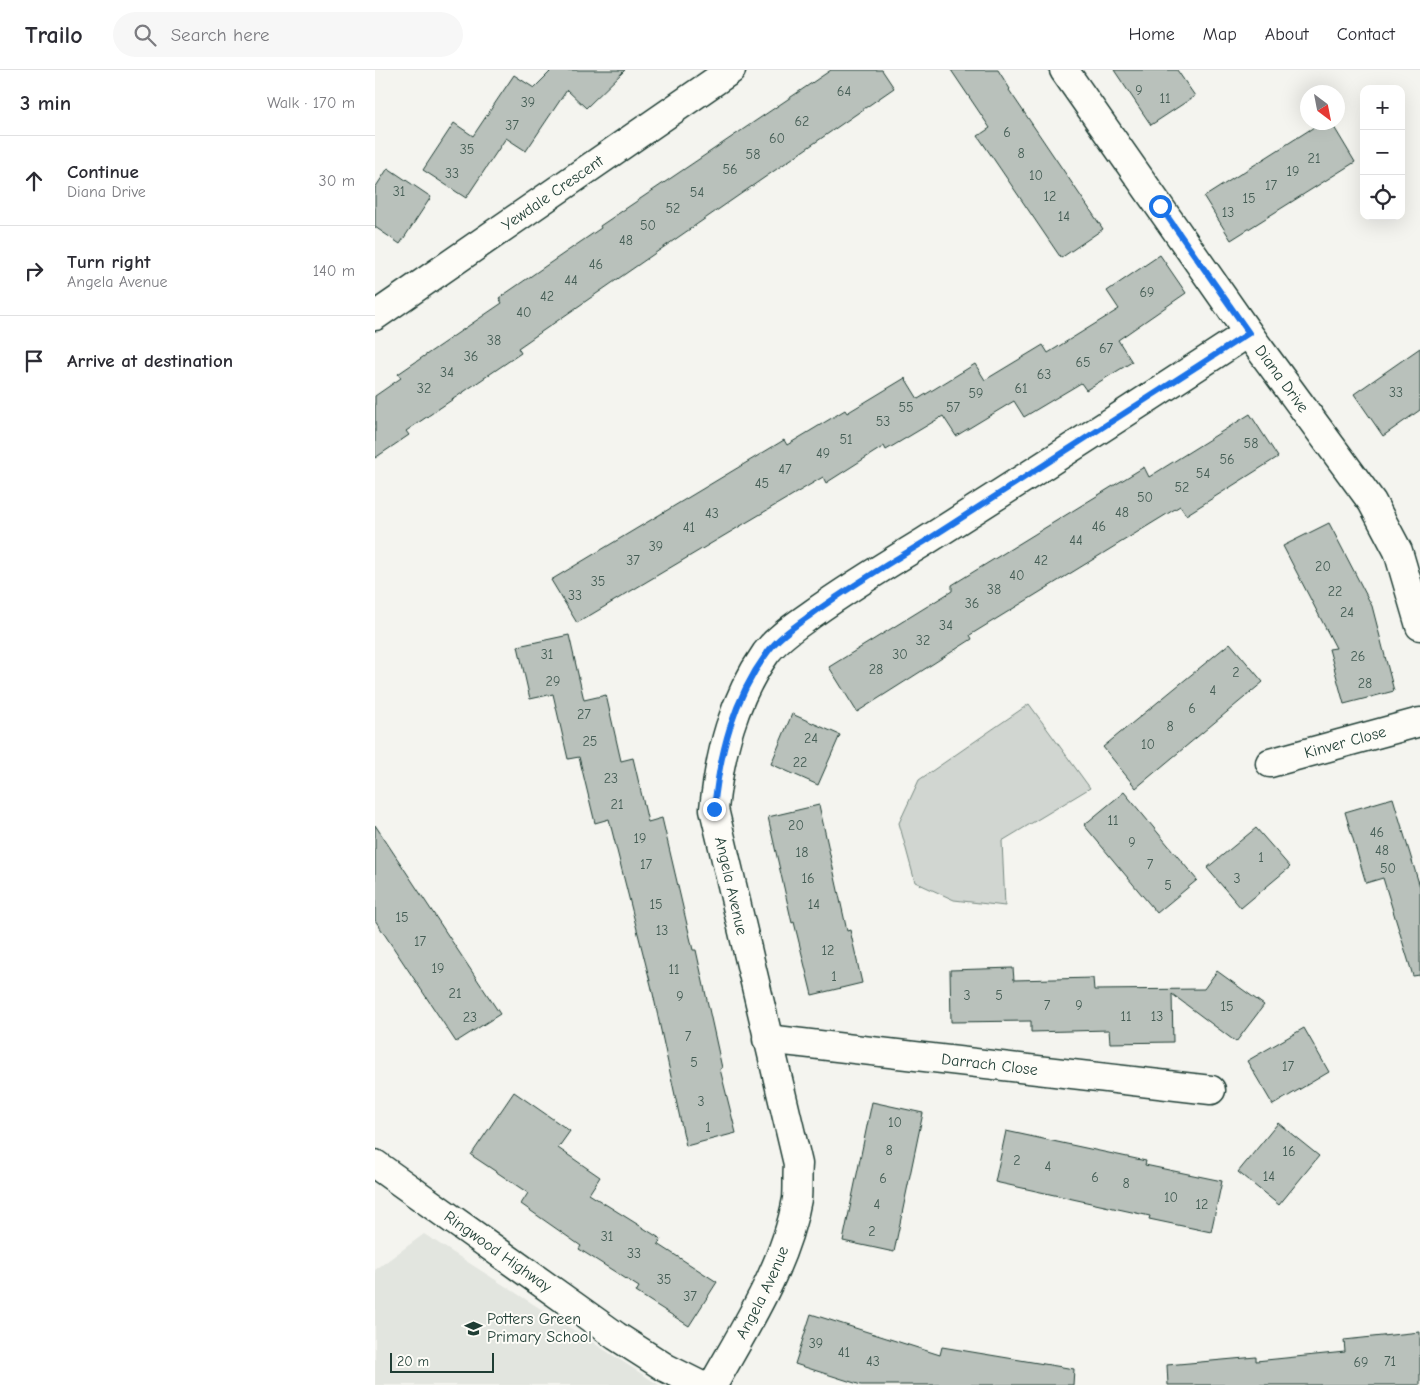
<!DOCTYPE html>
<meta charset="utf-8">
<style>
:root{--surface:#fff;--page:#f7f7f7;--text:#2b2b33;--muted:#7c7c81;--line:#e1e1e2}
body{margin:0;font-family:"Comic Neue",sans-serif;background:var(--page);color:var(--text)}
.controls{position:absolute;right:15px;top:15px;display:grid;overflow:hidden;border-radius:10px;box-shadow:0 5px 20px #0002}
.controls button{width:45px;height:45px;display:grid;place-items:center;padding:0;border:0;border-bottom:1px solid var(--line);background:var(--surface);color:var(--text);font:25px sans-serif}
.compass{position:absolute;left:925px;top:15px;width:45px;height:45px;border-radius:50%;background:var(--surface);box-shadow:0 5px 20px #0002;rotate:148deg}
.scale{position:absolute;left:15px;bottom:12px;width:104px;box-sizing:border-box;padding-left:5px;border:2px solid #1f3d34;border-top:0;font-size:14px;line-height:18px;white-space:nowrap;color:#1f3d34;-webkit-text-stroke:4px #fdfcf7;paint-order:stroke}
.stop{position:absolute;width:15px;height:15px;margin:-11px;border:4px solid #1a73e8;border-radius:50%;background:#fff}
.stop.end{background:#1a73e8;border-color:#fff;box-shadow:0 1px 5px #0008}
.list{margin:0;padding:0;list-style:none}
h2{display:flex;justify-content:space-between;align-items:center;height:65px;margin:0;padding:0 20px;font-size:21px}
h2 small{font-size:16px;font-weight:400;color:var(--muted)}
.list li{display:grid;grid-template-columns:32px 1fr auto;gap:15px;align-items:center;box-sizing:border-box;height:90px;padding:0 20px;border-top:1px solid var(--line)}
.list b{display:block;font-size:19px;white-space:nowrap}
.list p{margin:0;font-size:16px;white-space:nowrap;color:var(--muted)}
.list em{font-size:16px;font-style:normal;color:var(--muted)}
.icon{flex:none;width:28px;height:28px;fill:none;stroke:currentColor;stroke-width:2;stroke-linecap:round;stroke-linejoin:round}
.map{position:relative;flex:none;width:1045px;height:1315px;overflow:hidden}
header{display:flex;align-items:center;gap:30px;box-sizing:border-box;height:70px;padding:0 25px;background:var(--surface);border-bottom:1px solid var(--line)}
header strong{font-size:24px}
nav{display:flex;gap:28px;margin-inline-start:auto;font-size:18px}
.search{width:350px;height:45px;background:var(--page);display:flex;align-items:center;gap:12px;box-sizing:border-box;padding:0 18px;border-radius:28px;color:var(--muted);font-size:19px}
main{display:flex}
aside{flex:1;background:var(--surface)}
.map>svg:first-child{display:block}
</style>
<header>
<strong>Trailo</strong>
<div class="search"><svg class="icon" aria-label="search" viewBox="0 0 24 24"><circle cx="10" cy="10" r="6"/><path d="M15 15l6 6"/></svg>Search here</div>
<nav><a>Home</a><a>Map</a><a>About</a><a>Contact</a></nav>
</header>
<main>
<aside>
<h2>3 min<small>Walk · 170 m</small></h2>
<ul class="list">
<li><svg class="icon" aria-label="ahead" viewBox="0 0 24 24"><path d="M12 20V5M6 11l6-6 6 6"/></svg><div><b>Continue</b><p>Diana Drive</p></div><em>30 m</em></li>
<li><svg class="icon" aria-label="right" viewBox="0 0 24 24"><path d="M7 20v-9h11M14 6l5 5-5 5"/></svg><div><b>Turn right</b><p>Angela Avenue</p></div><em>140 m</em></li>
<li><svg class="icon" aria-label="arrive" viewBox="0 0 24 24"><path d="M6 21V4h12l-3 4 3 4H6"/></svg><div><b>Arrive at destination</b></div></li>
</ul>
</aside>
<div class="map">
<svg width="1045" height="1315" viewBox="0 0 1045 1315">
<rect width="100%" height="100%" fill="#f4f4ef"/>
<filter id="ink" filterUnits="userSpaceOnUse"><feTurbulence type="fractalNoise" baseFrequency=".02" numOctaves="2"/><feDisplacementMap in="SourceGraphic" scale="10" xChannelSelector="R" yChannelSelector="G"/><feConvolveMatrix kernelMatrix="1 2 1 2 8 2 1 2 1" color-interpolation-filters="sRGB"/></filter>
<g filter="url(#ink)">
<polygon fill="#e2e5df" points="49,1164 284,1315 0,1315 0,1200"/>
<polygon fill="#d1d6d1" stroke="#788a82" points="654,634 715,718 627,771 630,836 579,830 540,812 524,753 544,710"/>
<g fill="#b9c1bb" stroke="#1f3d34">
<polygon points="173,0 250,0 211,38 192,20 151,81 131,68 91,128 48,100 79,53 98,66 139,5 159,18 175,2"/>
<polygon points="456,0 507,0 519,18 143,278 146,283 31,361 34,365 0,388 0,326 26,308 23,304 127,233 124,228 226,158 225,156"/>
<polygon points="576,0 623,0 635,19 634,20 728,159 686,188 603,66 615,58"/>
<polygon points="739,0 802,0 820,26 776,55"/>
<polygon points="947,52 956,52 980,92 856,170 829,127"/>
<polygon points="13,98 56,127 25,174 0,157 0,118"/>
<polygon points="785,185 811,223 743,270 757,292 711,320 706,313 649,347 639,331 581,366 568,346 511,380 509,376 451,413 448,407 202,553 176,510 409,370 412,375 470,340 472,343 530,308 543,329 600,294 610,310 668,275 673,283 744,239 732,221"/>
<polygon points="1045,278 1045,340 1008,366 979,324"/>
<polygon points="875,344 903,387 811,445 805,436 595,565 597,569 482,642 454,597 577,521 577,515 769,397 774,407"/>
<polygon points="954,453 997,536 1019,621 969,634 954,579 961,578 908,476"/>
<polygon points="194,565 209,630 231,625 246,691 258,688 273,752 287,748 318,880 321,880 347,998 345,999 361,1063 311,1076 277,919 234,749 220,753 204,687 193,689 178,624 155,629 143,576"/>
<polygon points="855,573 888,612 761,718 728,677"/>
<polygon points="417,644 465,665 443,715 396,694"/>
<polygon points="749,722 822,810 782,843 709,755"/>
<polygon points="1018,728 1045,817 1045,905 1038,906 1008,808 991,813 970,742"/>
<polygon points="444,735 472,861 475,860 487,913 437,925 419,852 417,853 393,747"/>
<polygon points="0,755 125,944 81,972 0,850"/>
<polygon points="881,758 915,797 866,838 832,798"/>
<polygon points="638,898 639,910 718,908 719,920 829,919 842,901 889,935 861,972 797,924 798,972 735,973 734,960 656,962 656,951 576,952 575,900"/>
<polygon points="929,958 954,1002 898,1035 872,991"/>
<polygon points="139,1022 195,1061 183,1078 225,1107 214,1124 286,1169 283,1174 342,1212 314,1256 261,1222 264,1217 204,1179 206,1176 146,1134 153,1123 96,1085"/>
<polygon points="497,1032 548,1043 519,1182 468,1171"/>
<polygon points="903,1053 944,1086 904,1135 863,1102"/>
<polygon points="631,1061 771,1091 770,1095 847,1111 836,1162 774,1149 775,1146 620,1112"/>
<polygon points="436,1244 565,1285 567,1277 699,1299 698,1315 486,1315 420,1294"/>
<polygon points="1045,1262 1045,1315 793,1315 792,1295 881,1287 881,1291 970,1282 969,1270"/>
</g>
<g fill="none" stroke-linecap="round" stroke-linejoin="round">
<defs>
<g id="minor">
<path id="s1" d="M689,0L873,263L997,432L1023,481L1045,556"/>
<path id="s2" d="M0,246L356,0"/>
<path id="s3" d="M895,693L1045,652"/>
<path id="s4" d="M392,969L836,1020"/>
<path id="s5" d="M338,1315C371,1256 410,1196 422,1129C423,1118 422,1106 423,1094L339,739C345,682 358,630 391,583C403,567 422,555 437,544C473,518 511,495 549,472C658,403 766,333 873,263"/>
</g>
<g id="tertiary">
<path id="s6" d="M0,1094L241,1266L291,1298L325,1315"/>
</g>
</defs>
<use href="#minor" stroke="#1f3d34" stroke-width="31"/>
<use href="#tertiary" stroke="#1f3d34" stroke-width="31"/>
<use href="#minor" stroke="#fdfcf7" stroke-width="28"/>
<use href="#tertiary" stroke="#fdfcf7" stroke-width="28"/>
</g>
</g>
<g fill="none" stroke-linecap="round" stroke-linejoin="round" filter="url(#ink)">
<path stroke="#1a73e8" stroke-width="6" d="M339,739C345,682 358,630 392,583C403,567 422,555 437,544C473,518 511,495 549,472C658,403 766,333 874,263L785,136"/>
</g>
<defs>
<symbol id="school-bare" viewBox="-9 -9 18 18"><path d="M0-5L7-2L0 1L-7-2ZM-4 1L0 2.5L4 1V4Q0 6-4 4Z" fill="#1f3d34" stroke="#fdfcf7" stroke-width="2.5" paint-order="stroke"/></symbol>
</defs>
<g fill-rule="evenodd">
<use href="#school-bare" x="86" y="1246" width="25" height="25"/>
</g>
<g text-anchor="middle" dominant-baseline="central" stroke-width="4" stroke-linejoin="round" paint-order="stroke">
<g font-size="14" fill="#465e56">
<text x="764" y="20">9</text>
<text x="469" y="21">64</text>
<text x="790" y="28">11</text>
<text x="153" y="32">39</text>
<text x="427" y="51">62</text>
<text x="137" y="55">37</text>
<text x="632" y="62">6</text>
<text x="402" y="68">60</text>
<text x="92" y="79">35</text>
<text x="646" y="83">8</text>
<text x="378" y="84">58</text>
<text x="939" y="88">21</text>
<text x="355" y="99">56</text>
<text x="918" y="101">19</text>
<text x="77" y="103">33</text>
<text x="661" y="105">10</text>
<text x="896" y="115">17</text>
<text x="24" y="121">31</text>
<text x="322" y="122">54</text>
<text x="675" y="126">12</text>
<text x="874" y="128">15</text>
<text x="298" y="138">52</text>
<text x="853" y="142">13</text>
<text x="689" y="146">14</text>
<text x="273" y="155">50</text>
<text x="251" y="170">48</text>
<text x="221" y="194">46</text>
<text x="196" y="210">44</text>
<text x="772" y="222">69</text>
<text x="172" y="226">42</text>
<text x="149" y="242">40</text>
<text x="119" y="270">38</text>
<text x="731" y="278">67</text>
<text x="96" y="286">36</text>
<text x="708" y="292">65</text>
<text x="72" y="302">34</text>
<text x="669" y="304">63</text>
<text x="49" y="318">32</text>
<text x="646" y="318">61</text>
<text x="1021" y="322">33</text>
<text x="601" y="323">59</text>
<text x="531" y="337">55</text>
<text x="578" y="337">57</text>
<text x="508" y="351">53</text>
<text x="471" y="369">51</text>
<text x="876" y="373">58</text>
<text x="448" y="383">49</text>
<text x="852" y="389">56</text>
<text x="410" y="399">47</text>
<text x="828" y="403">54</text>
<text x="387" y="413">45</text>
<text x="807" y="417">52</text>
<text x="770" y="427">50</text>
<text x="747" y="442">48</text>
<text x="337" y="443">43</text>
<text x="724" y="456">46</text>
<text x="314" y="457">41</text>
<text x="701" y="470">44</text>
<text x="281" y="476">39</text>
<text x="258" y="490">37</text>
<text x="666" y="490">42</text>
<text x="948" y="496">20</text>
<text x="642" y="505">40</text>
<text x="223" y="511">35</text>
<text x="619" y="519">38</text>
<text x="960" y="521">22</text>
<text x="200" y="525">33</text>
<text x="597" y="533">36</text>
<text x="972" y="542">24</text>
<text x="571" y="555">34</text>
<text x="548" y="570">32</text>
<text x="172" y="584">31</text>
<text x="525" y="584">30</text>
<text x="983" y="586">26</text>
<text x="501" y="599">28</text>
<text x="861" y="602">2</text>
<text x="178" y="611">29</text>
<text x="990" y="613">28</text>
<text x="838" y="620">4</text>
<text x="817" y="638">6</text>
<text x="209" y="644">27</text>
<text x="795" y="656">8</text>
<text x="436" y="668">24</text>
<text x="215" y="671">25</text>
<text x="773" y="674">10</text>
<text x="425" y="692">22</text>
<text x="236" y="708">23</text>
<text x="242" y="734">21</text>
<text x="738" y="750">11</text>
<text x="421" y="755">20</text>
<text x="1002" y="762">46</text>
<text x="265" y="768">19</text>
<text x="757" y="772">9</text>
<text x="1007" y="780">48</text>
<text x="427" y="782">18</text>
<text x="886" y="787">1</text>
<text x="271" y="794">17</text>
<text x="775" y="794">7</text>
<text x="1013" y="798">50</text>
<text x="433" y="808">16</text>
<text x="862" y="808">3</text>
<text x="793" y="815">5</text>
<text x="281" y="834">15</text>
<text x="439" y="834">14</text>
<text x="27" y="847">15</text>
<text x="287" y="860">13</text>
<text x="45" y="871">17</text>
<text x="453" y="880">12</text>
<text x="63" y="898">19</text>
<text x="299" y="899">11</text>
<text x="459" y="906">1</text>
<text x="80" y="923">21</text>
<text x="592" y="925">3</text>
<text x="624" y="925">5</text>
<text x="305" y="926">9</text>
<text x="672" y="935">7</text>
<text x="704" y="935">9</text>
<text x="852" y="936">15</text>
<text x="751" y="946">11</text>
<text x="782" y="946">13</text>
<text x="95" y="947">23</text>
<text x="313" y="966">7</text>
<text x="319" y="992">5</text>
<text x="913" y="996">17</text>
<text x="326" y="1031">3</text>
<text x="520" y="1052">10</text>
<text x="333" y="1057">1</text>
<text x="514" y="1080">8</text>
<text x="914" y="1081">16</text>
<text x="642" y="1090">2</text>
<text x="673" y="1096">4</text>
<text x="894" y="1106">14</text>
<text x="720" y="1107">6</text>
<text x="508" y="1108">6</text>
<text x="751" y="1113">8</text>
<text x="796" y="1127">10</text>
<text x="502" y="1134">4</text>
<text x="827" y="1134">12</text>
<text x="497" y="1161">2</text>
<text x="232" y="1166">31</text>
<text x="259" y="1183">33</text>
<text x="289" y="1209">35</text>
<text x="315" y="1226">37</text>
<text x="441" y="1273">39</text>
<text x="469" y="1282">41</text>
<text x="498" y="1291">43</text>
<text x="1015" y="1291">71</text>
<text x="986" y="1292">69</text>
</g>
<g font-size="16" fill="#1f3d34" stroke="#fdfcf7">
<text stroke="none"><textPath href="#s2" startOffset="216">Yewdale Crescent</textPath></text>
<text stroke="none"><textPath href="#s1" startOffset="378">Diana Drive</textPath></text>
<text stroke="none"><textPath href="#s3" startOffset="78">Kinver Close</textPath></text>
<text transform="translate(356 816) rotate(77)">Angela Avenue</text>
<text stroke="none"><textPath href="#s4" startOffset="224">Darrach Close</textPath></text>
<text stroke="none"><textPath href="#s6" startOffset="151">Ringwood Highway</textPath></text>
<text stroke="none"><textPath href="#s5" startOffset="105">Angela Avenue</textPath></text>
</g>
<g font-size="16" fill="#1f3d34" stroke="#fdfcf7" text-anchor="start">
<text x="112" y="1249">Potters Green<tspan x="112" dy="18">Primary School</tspan></text>
</g>
</g>
</svg>
<div class="controls">
<button>+</button>
<button>−</button>
<button><svg class="icon" aria-label="locate" viewBox="0 0 24 24"><circle cx="12" cy="12" r="6"/><path d="M12 2v4M12 18v4M2 12h4M18 12h4"/></svg></button>
</div>
<svg class="compass" viewBox="-18 -18 36 36"><path d="M0-13l5 13h-10z" fill="#e53935"/><path d="M0 13l5-13h-10z" fill="#7c7c81"/></svg>
<div class="scale">20 m</div>
<div class="stop" style="left:785px;top:136px"></div>
<div class="stop end" style="left:339px;top:739px"></div>
</div>
</main>
